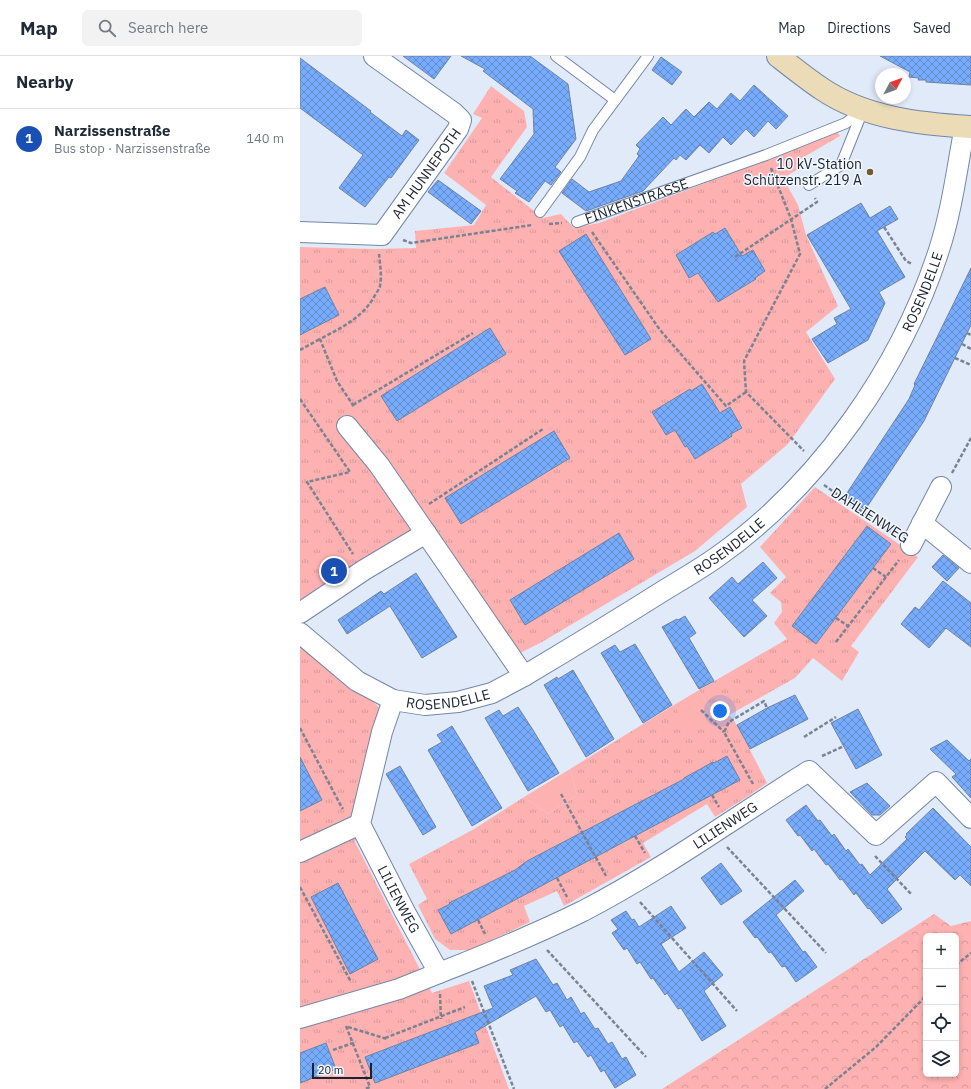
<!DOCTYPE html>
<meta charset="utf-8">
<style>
:root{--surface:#fff;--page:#f2f2f3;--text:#1f2937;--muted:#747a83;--line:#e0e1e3;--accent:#2563eb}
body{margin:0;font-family:"IBM Plex Sans",sans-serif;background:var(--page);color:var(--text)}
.controls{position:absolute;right:12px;bottom:12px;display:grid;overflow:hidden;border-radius:6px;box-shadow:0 2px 6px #0003}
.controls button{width:36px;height:36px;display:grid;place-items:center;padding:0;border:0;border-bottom:1px solid var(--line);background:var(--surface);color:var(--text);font:20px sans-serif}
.compass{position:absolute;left:575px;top:12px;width:36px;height:36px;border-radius:50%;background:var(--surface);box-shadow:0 2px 6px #0003;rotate:49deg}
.scale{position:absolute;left:12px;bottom:10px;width:60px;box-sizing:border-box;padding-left:4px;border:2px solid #1a2330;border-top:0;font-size:11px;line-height:14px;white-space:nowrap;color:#1a2330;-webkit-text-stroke:3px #f2f7ff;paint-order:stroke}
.you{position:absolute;left:420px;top:655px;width:14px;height:14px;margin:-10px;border:3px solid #fff;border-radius:50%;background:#1a73e8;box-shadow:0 0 0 6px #1a73e833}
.badge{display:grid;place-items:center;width:26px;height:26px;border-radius:50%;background:var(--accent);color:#fff;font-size:13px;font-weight:700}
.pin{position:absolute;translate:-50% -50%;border:2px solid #fff;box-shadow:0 1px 4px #0006}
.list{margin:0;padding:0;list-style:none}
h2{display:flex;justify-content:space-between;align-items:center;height:52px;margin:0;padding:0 16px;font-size:17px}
h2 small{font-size:13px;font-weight:400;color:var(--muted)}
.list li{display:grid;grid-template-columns:26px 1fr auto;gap:12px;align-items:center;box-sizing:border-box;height:60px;padding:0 16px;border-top:1px solid var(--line)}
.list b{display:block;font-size:15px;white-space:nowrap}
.list p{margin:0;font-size:13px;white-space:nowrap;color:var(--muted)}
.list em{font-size:13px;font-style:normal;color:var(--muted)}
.icon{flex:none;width:22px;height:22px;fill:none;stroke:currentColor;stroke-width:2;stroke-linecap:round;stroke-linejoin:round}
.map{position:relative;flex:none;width:671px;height:1033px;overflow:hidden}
header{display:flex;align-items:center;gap:24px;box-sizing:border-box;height:56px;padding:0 20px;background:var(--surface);border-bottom:1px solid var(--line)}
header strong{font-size:19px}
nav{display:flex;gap:22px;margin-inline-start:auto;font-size:14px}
.search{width:280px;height:36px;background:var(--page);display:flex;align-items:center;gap:10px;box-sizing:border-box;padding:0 14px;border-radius:6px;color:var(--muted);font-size:15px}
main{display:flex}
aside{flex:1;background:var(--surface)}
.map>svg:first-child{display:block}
</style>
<header>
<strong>Map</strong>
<div class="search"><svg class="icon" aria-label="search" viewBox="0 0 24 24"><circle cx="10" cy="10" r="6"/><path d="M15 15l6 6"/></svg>Search here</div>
<nav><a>Map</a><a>Directions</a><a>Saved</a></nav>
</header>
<main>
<aside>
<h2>Nearby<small></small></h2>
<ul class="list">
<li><span class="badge" style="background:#1a4fb4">1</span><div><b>Narzissenstraße</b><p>Bus stop · Narzissenstraße</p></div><em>140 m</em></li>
</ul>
</aside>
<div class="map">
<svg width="671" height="1033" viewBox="0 0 671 1033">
<defs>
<pattern id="grass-tufts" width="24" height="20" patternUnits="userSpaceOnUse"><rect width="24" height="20" fill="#feb1b1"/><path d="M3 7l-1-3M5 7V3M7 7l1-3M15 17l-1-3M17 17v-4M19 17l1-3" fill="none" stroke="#d99899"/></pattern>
<pattern id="forest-crowns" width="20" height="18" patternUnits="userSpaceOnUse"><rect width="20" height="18" fill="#feb1b1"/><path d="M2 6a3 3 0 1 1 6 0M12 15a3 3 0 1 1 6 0" fill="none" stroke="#d99899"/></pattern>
<pattern id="building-cross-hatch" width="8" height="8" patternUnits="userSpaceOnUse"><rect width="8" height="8" fill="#77abfc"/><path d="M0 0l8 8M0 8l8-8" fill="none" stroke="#618bcc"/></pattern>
</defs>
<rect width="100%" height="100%" fill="#e1eaf9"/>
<g fill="url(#grass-tufts)">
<polygon points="191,30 224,55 227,71 191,121 243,162 261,158 274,172 299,167 469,103 535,73 540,80 497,105 500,112 483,122 498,149 506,179 538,250 506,276 535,323 488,388 441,428 447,451 395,495 242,586 214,600 127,471 0,551 0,191 74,193 116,192 115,175 174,169 186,149 144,117 182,62 173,58"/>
<polygon points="515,431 618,501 551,590 559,596 542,625 513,602 495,622 429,659 437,669 467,727 450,739 415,761 407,748 343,787 351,801 264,850 257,835 224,850 230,866 171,894 150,894 135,883 118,849 127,843 109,808 174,773 224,741 248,758 277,739 270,713 374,649 387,669 411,654 399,634 487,583 474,567 482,556 481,546 470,537 486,521 460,491"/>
<polygon points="0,581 55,628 85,657 55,786 132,937 169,925 209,1033 0,1033"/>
</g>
<path fill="url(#forest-crowns)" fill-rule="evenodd" d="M634,858L651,870L671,865V1033H362ZM626,880H656V1018H626Z"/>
<g fill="#feb1b1">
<polygon points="399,634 411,654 387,670 374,649"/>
<polygon points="270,713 277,739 248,758 224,741"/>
</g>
<g fill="url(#building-cross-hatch)" stroke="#6d83a4">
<polygon points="103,0 151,0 134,23"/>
<polygon points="161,0 230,0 268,28 276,83 255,111 261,116 251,129 245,125 229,146 215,137 217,135 200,123 234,78 233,53 183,15 185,13"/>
<polygon points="580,0 671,0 671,29 626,26 626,24 618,24 619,22 609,21 610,16"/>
<polygon points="361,1 382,16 372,29 352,14"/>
<polygon points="0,2 71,55 70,56 102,80 106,74 119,84 91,122 89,121 65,151 39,132 63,99 0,52"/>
<polygon points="454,29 488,60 476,73 468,65 454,81 446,73 431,89 423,81 409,97 400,89 386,104 380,99 376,104 374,102 343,135 286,155 262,137 272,123 289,136 321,125 339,100 337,98 340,93 336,89 363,61 371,69 386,53 394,61 409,46 417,53 431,37 440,45"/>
<polygon points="138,124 181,155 171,168 128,136"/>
<polygon points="561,147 570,162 590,150 598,163 577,175 605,221 579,236 585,247 568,284 528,307 512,283 537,268 534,262 551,253 507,179"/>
<polygon points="425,172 442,200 453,194 465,215 455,222 456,223 418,246 398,217 389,222 376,199 413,176 415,178"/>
<polygon points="286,178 351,283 325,299 259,195"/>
<polygon points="671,212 671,269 624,365 565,454 545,440 609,343 615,329 614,328"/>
<polygon points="25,231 39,259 0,279 0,243"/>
<polygon points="190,272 206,298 97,365 81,340"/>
<polygon points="402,328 420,357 430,351 442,372 431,378 432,380 395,403 387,390 385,391 375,374 366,379 352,356 390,333 391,335"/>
<polygon points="254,375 270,402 161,468 145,442"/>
<polygon points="567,470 591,488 516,588 492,570"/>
<polygon points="319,477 334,503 225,569 210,544"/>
<polygon points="643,499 659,512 647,525 632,511"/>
<polygon points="463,506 477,522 452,544 467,560 444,581 409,542 432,521 438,528"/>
<polygon points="116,517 157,581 122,602 90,550 47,578 38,564 81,535 84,538"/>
<polygon points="643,525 671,547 671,591 646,572 629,592 601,568 615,551 619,554"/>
<polygon points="385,560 396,577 389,582 414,625 399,633 362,571 377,563 378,564"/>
<polygon points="335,588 372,649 343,667 301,597 315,589 320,596"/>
<polygon points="273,614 314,683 286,701 244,629 257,621 258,623"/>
<polygon points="495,639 508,663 450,693 437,669 467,652"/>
<polygon points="218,651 233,674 259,717 228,735 185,662 199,654 203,660"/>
<polygon points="558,653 582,699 556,713 531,667"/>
<polygon points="152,670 202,752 172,770 128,694 142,686 137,679"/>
<polygon points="647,684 669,705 671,703 671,742 652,721 656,718 630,693"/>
<polygon points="427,700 440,724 151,878 138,854 150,848 149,847 215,814 227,805 384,723 384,722 413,706 414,707"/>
<polygon points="0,701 22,744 0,755"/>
<polygon points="100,710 136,771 123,779 86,718"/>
<polygon points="567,727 590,750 580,759 572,759 550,736"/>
<polygon points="506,749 518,765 520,764 532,780 534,778 546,795 548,793 560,809 562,808 570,819 607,783 605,781 607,779 606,778 633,752 671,791 671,830 660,819 655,824 625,795 587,833 602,853 582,868 569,852 568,853 556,837 554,839 542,823 540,824 528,808 526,809 514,793 512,795 500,779 498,780 486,764"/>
<polygon points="421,807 442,835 421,849 401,822"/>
<polygon points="495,824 504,835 476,859 503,896 505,895 517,911 496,926 485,910 482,911 471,896 469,897 457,881 455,882 443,866"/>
<polygon points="38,827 78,903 50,918 11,841"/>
<polygon points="371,850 386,872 361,888 379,916 404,896 423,919 404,935 426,970 402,985 381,952 378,953 367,937 365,939 353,922 351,923 340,906 337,908 327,892 324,894 312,877 318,873 311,864 326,855 332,864 334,863 339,871"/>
<polygon points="236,903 253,929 257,927 267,944 271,941 281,958 284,956 295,973 298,972 308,988 312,986 322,1003 326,1001 336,1019 315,1032 304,1014 301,1016 291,999 288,1001 277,985 274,987 263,969 260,971 250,954 246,956 236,940 175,976 179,987 75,1027 65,1001 193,952 184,930 213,919 210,914"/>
<polygon points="26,987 36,1013 0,1027 0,997"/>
</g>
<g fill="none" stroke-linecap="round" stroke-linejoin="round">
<defs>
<g id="lane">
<polyline points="256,0 315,44"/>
<polyline points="509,129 541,109 563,54"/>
<polyline points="240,156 280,101 293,74 348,0"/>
<path id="s1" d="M277,166L466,99L546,67L563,54"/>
</g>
<g id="street">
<path id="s2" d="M0,176L82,179L158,73L161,64L154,57L74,0"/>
<polyline points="47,370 79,409 224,620"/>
<polyline points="622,467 671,507"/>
<polyline points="611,489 641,431"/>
<polyline points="0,557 64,514 126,477"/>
<path id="s3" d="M0,577L57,625L93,644L125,649L158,646L192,637L224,620C271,592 317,564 363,535C381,524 400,513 417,501C519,429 601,312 639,194C652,154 657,112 665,70"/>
<path id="s4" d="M93,644L82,676L60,768L105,856L139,917C188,898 236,878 283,855C362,814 434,762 509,715L576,779L636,726L671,762"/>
<polyline points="0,796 60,768"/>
<polyline points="0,962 99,933 139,917"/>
</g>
<path id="secondary" d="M478,0C492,11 507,23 522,33C565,62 620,68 671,71"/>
</defs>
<use href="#lane" stroke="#7287a8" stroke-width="12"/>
<use href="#street" stroke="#7287a8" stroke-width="22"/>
<use href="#secondary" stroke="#7287a8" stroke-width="24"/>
<g stroke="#7a8391" stroke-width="2.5" stroke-dasharray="4 2" stroke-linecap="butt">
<polyline points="471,112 491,163 500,198 444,305 446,336 504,395"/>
<polyline points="249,168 262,167"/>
<polyline points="584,171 606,205 612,208"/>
<polyline points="292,176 360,274 426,350 446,336"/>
<polyline points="103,184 111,187 232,169"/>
<polyline points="435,201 517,146 515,142"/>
<polyline points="667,277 671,279"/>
<polyline points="662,288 671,293"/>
<polyline points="0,294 20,283"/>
<polyline points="655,302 671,309"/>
<polyline points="0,343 50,416 7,426 53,498"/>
<polyline points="53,349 173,277"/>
<path d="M52,350L53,349L37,325L20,283C41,272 62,262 74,241C76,237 79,234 80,230C82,219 80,209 79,198"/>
<polyline points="652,417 671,382"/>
<polyline points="524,429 594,478"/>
<polyline points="129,448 243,373"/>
<polyline points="573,512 586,521"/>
<polyline points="536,562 548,570"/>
<polyline points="536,586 599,504"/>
<polyline points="401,654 424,676"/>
<polyline points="0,672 41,750 43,753"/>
<polyline points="504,681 536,661"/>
<polyline points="522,700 544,690"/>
<polyline points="453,728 424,676 429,666 464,645 467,652"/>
<polyline points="261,738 306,820"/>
<polyline points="412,739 419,751"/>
<polyline points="335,780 345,797"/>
<polyline points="427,791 526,897"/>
<polyline points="575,800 612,839"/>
<polyline points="257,822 267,841"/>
<polyline points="0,831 51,926"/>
<polyline points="340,846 437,955"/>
<polyline points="178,864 185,878"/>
<polyline points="247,894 346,1001"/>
<polyline points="656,909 671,897"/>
<polyline points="172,925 214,1033"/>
<polyline points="140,938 141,963"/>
<polyline points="46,970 70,1031 65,1033"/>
<polyline points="48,971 87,983"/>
<polyline points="85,982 165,951"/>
<polyline points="33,994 53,987"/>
<polyline points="525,1033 576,991 626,940"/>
</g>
<use href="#lane" stroke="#fff" stroke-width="10"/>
<use href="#street" stroke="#fff" stroke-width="20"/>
<use href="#secondary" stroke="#ebdbb6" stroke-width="22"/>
</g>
<circle fill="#745a2c" stroke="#f2f7ff" stroke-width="1.5" cx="570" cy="116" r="4"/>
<g text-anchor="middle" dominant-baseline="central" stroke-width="3" stroke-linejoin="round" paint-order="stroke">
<g font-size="14" fill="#1a2330" stroke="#f2f7ff" text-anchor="end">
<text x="562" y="108">10 kV-Station<tspan x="562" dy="16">Schützenstr. 219 A</tspan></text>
</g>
<g font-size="14" fill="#1a2330" stroke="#f2f7ff">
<text stroke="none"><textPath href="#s2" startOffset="158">AM HUNNEPOTH</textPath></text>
<text stroke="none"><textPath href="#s1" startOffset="63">FINKENSTRASSE</textPath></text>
<text stroke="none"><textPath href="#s3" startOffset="819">ROSENDELLE</textPath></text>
<text transform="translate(570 459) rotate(33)">DAHLIENWEG</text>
<text stroke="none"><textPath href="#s3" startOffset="495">ROSENDELLE</textPath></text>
<text stroke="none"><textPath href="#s3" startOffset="171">ROSENDELLE</textPath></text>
<text stroke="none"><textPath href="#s4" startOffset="620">LILIENWEG</textPath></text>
<text stroke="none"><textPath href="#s4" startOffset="213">LILIENWEG</textPath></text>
</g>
</g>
</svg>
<div class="controls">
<button>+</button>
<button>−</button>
<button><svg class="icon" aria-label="locate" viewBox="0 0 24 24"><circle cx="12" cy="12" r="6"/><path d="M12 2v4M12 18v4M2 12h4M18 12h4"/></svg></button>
<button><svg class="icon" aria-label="layers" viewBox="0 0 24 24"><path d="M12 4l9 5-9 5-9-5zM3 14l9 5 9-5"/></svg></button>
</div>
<svg class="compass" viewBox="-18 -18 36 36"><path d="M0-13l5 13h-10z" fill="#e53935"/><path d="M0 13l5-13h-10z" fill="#747a83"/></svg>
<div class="scale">20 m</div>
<div class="you"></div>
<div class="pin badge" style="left:34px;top:515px;background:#1a4fb4">1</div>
</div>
</main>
